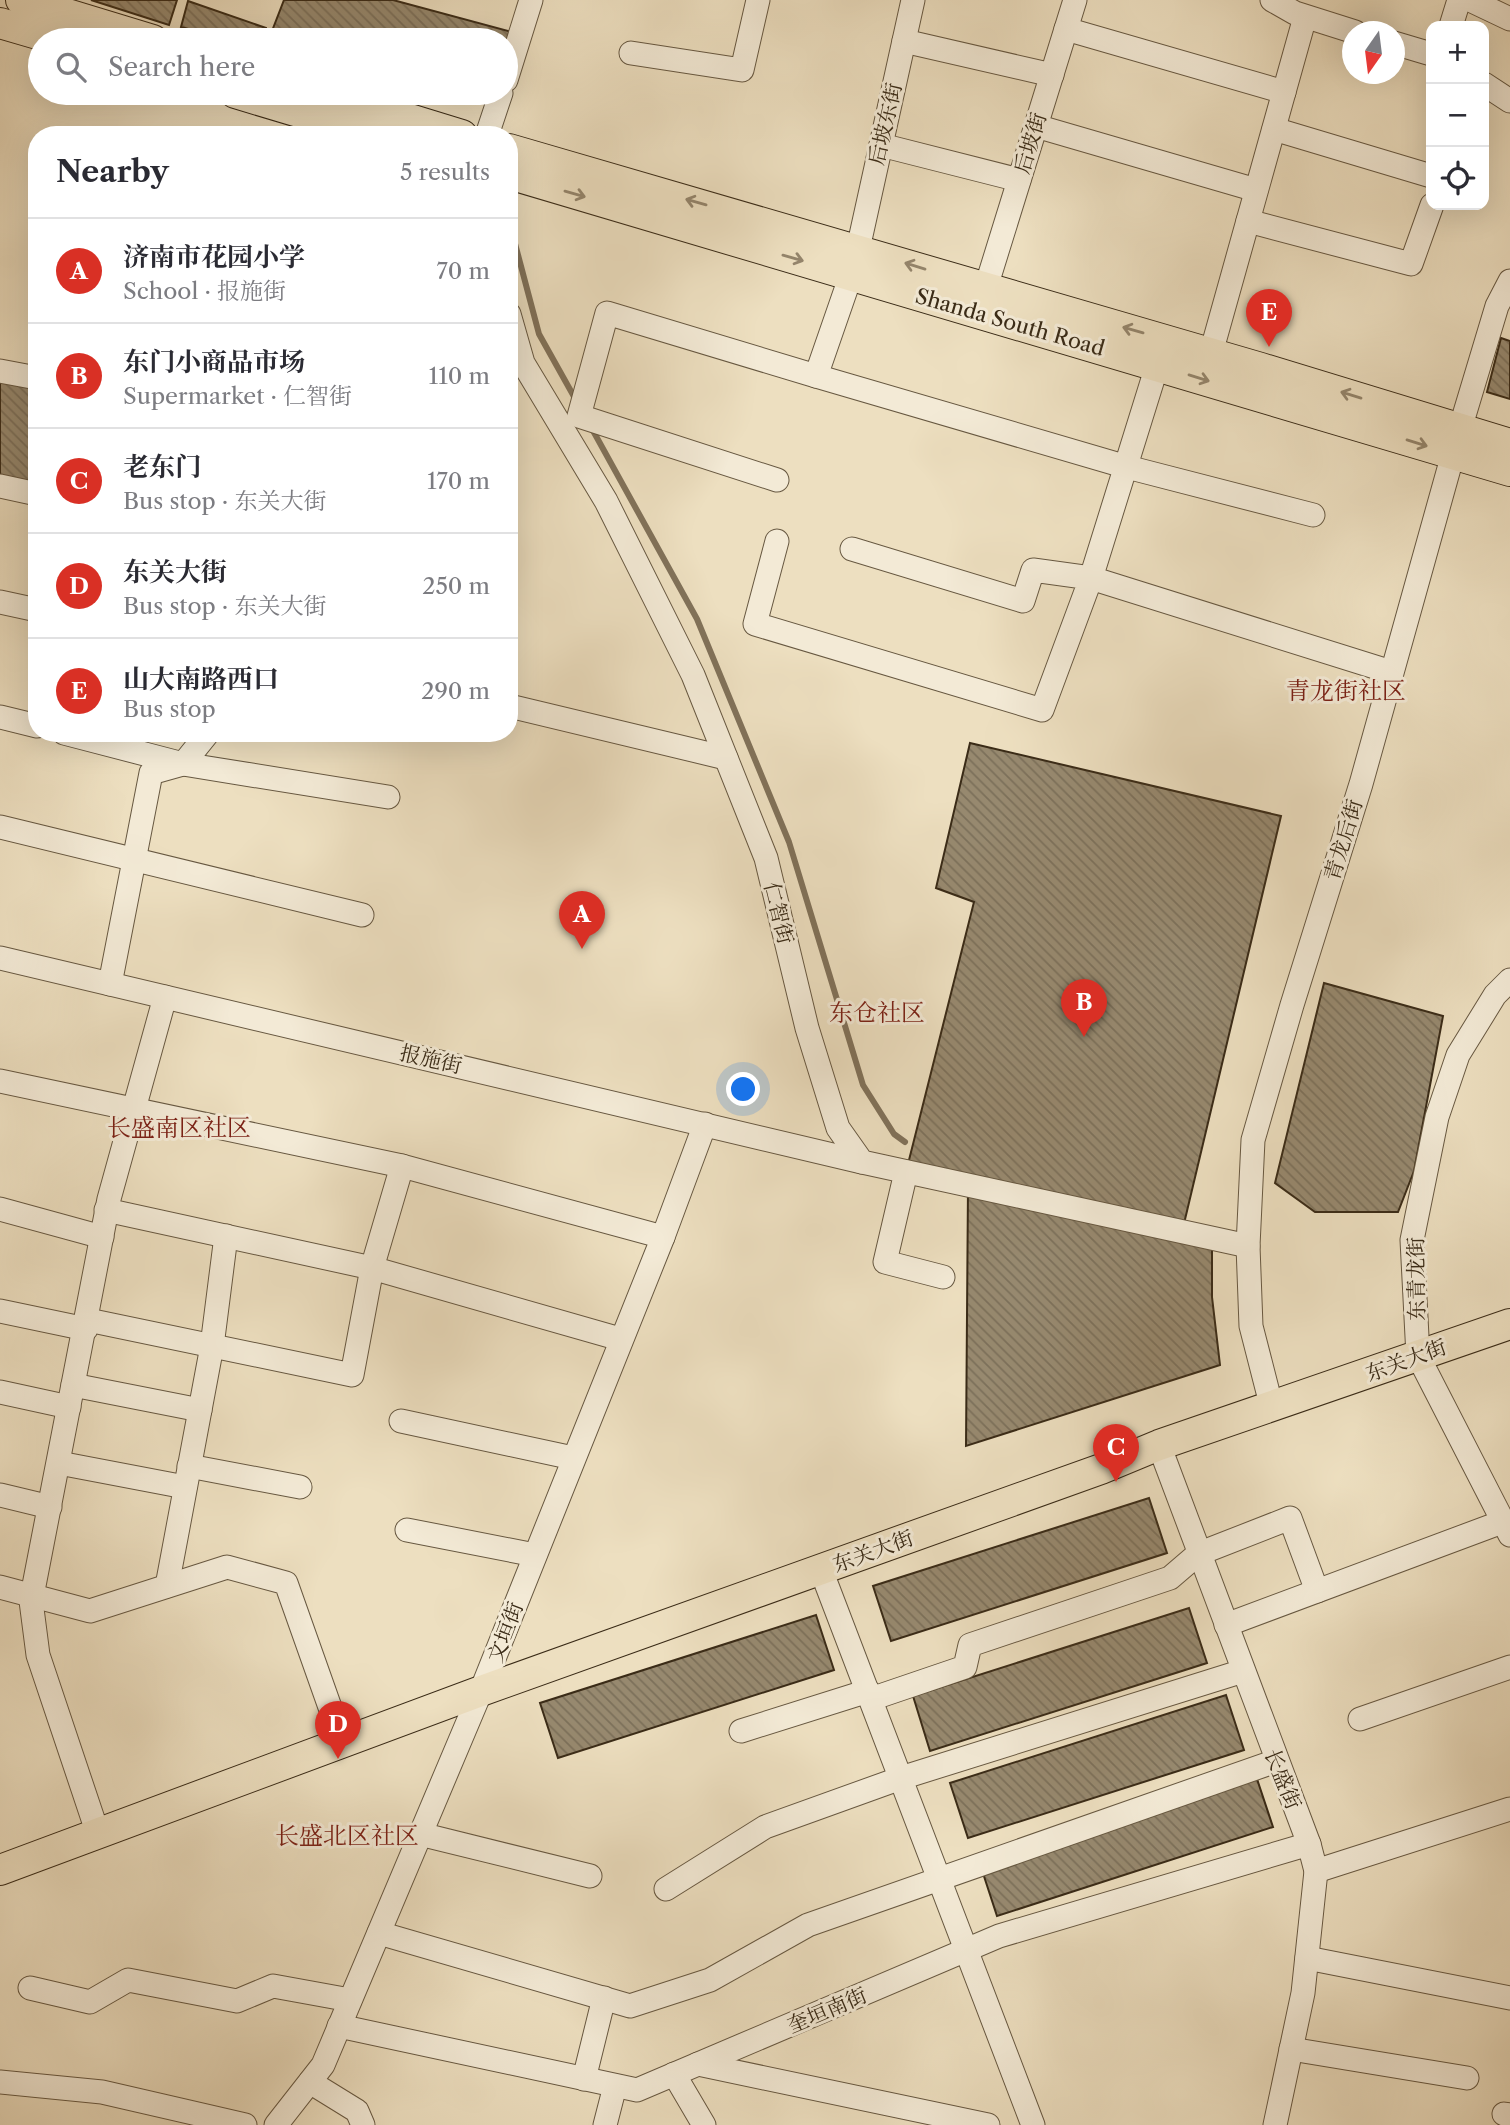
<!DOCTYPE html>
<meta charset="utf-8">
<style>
:root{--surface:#fff;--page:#f2f2f3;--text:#2b2b33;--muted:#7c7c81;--line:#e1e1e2;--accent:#d93025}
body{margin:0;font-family:"Libre Caslon Text","Noto Serif SC",serif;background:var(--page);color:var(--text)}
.controls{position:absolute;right:21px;top:21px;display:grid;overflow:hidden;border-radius:14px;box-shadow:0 7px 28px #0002}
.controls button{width:63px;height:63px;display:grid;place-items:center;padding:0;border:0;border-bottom:2px solid var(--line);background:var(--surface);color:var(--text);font:35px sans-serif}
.compass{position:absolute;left:1342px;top:21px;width:63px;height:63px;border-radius:50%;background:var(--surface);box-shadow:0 7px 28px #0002;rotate:194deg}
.you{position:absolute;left:744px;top:1090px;width:24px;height:24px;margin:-18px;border:5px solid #fff;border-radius:50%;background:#1a73e8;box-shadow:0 0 0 10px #1a73e833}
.badge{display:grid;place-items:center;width:46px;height:46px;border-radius:50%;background:var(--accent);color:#fff;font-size:23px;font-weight:700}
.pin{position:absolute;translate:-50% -58px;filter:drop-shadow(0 2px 4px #0008)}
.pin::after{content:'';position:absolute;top:37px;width:24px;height:21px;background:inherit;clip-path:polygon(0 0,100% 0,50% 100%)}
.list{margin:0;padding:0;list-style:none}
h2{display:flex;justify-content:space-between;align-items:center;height:91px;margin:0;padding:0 28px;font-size:30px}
h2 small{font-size:23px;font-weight:400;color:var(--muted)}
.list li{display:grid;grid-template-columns:46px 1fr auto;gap:21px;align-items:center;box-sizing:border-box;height:105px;padding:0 28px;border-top:2px solid var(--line)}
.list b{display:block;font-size:26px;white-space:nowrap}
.list p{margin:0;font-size:23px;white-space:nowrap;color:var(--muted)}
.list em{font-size:23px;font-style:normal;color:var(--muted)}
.icon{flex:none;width:38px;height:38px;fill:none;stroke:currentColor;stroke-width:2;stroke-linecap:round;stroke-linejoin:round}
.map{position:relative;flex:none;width:1510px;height:2125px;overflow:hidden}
.search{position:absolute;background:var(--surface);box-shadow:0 7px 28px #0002;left:28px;top:28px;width:490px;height:77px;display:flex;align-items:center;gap:18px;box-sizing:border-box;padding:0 24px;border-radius:38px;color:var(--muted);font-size:26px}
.panel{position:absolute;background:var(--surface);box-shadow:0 7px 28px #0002;left:28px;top:126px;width:490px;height:616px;border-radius:28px}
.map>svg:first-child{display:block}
</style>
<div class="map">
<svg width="1510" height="2125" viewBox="0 0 1510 2125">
<defs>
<pattern id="building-back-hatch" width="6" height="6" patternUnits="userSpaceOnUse" patternTransform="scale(1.75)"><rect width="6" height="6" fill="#97896f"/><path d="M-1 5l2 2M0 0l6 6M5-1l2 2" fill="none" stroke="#7c705a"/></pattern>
</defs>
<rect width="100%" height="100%" fill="#eddfc0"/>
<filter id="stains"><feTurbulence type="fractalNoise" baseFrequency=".00286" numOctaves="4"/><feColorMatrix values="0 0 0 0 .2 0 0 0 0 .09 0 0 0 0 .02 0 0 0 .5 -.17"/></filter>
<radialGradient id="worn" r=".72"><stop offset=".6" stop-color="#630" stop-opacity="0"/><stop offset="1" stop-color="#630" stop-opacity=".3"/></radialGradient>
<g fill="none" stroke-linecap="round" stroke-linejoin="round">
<g stroke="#81725a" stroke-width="6">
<polyline points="509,221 539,334 577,402"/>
<polyline points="591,427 697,619 789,842 863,1085 894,1134 905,1142"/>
</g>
</g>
<g fill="url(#building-back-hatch)" stroke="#3a2b17" stroke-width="2">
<polygon points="91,0 177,0 169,25"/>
<polygon points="284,0 393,0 512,32 506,55 506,40 304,40 272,31"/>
<polygon points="188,1 266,28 265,40 229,40 181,27"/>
<polygon points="1501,338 1510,341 1510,399 1487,392"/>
<polygon points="0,380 37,387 37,492 0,484"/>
<polygon points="970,743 1281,816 1182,1232 1212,1239 1212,1297 1220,1365 966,1446 968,1187 906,1172 974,902 936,888"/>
<polygon points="1324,983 1443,1016 1414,1171 1398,1212 1315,1212 1275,1183"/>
<polygon points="1149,1498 1167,1553 891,1641 873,1586"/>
<polygon points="1189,1608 1207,1663 930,1751 913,1696"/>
<polygon points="816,1615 834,1670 558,1758 540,1703"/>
<polygon points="1226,1695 1244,1750 968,1838 950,1783"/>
<polygon points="1255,1773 1273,1827 997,1916 979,1861"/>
</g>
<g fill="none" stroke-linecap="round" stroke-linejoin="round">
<defs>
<g id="minor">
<polyline points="1272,0 1295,13 1355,32"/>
<polyline points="1470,0 1510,19"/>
<polyline points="1451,26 1459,0"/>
<polyline points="1066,29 1284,92"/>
<polyline points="904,41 1052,75"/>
<polyline points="1394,43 1431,54"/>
<polyline points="631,53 742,70 758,0"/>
<polyline points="506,80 531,0"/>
<polyline points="1484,84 1510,101"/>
<polyline points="1036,126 1256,190"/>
<polyline points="1274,129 1431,176"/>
<polyline points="487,135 501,93"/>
<polyline points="881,145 1019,180"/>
<polyline points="1248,221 1411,264 1432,205"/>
<polyline points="858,249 913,0"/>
<polyline points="851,275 816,376 1127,467 1313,515"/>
<polyline points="986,287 1075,0"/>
<polyline points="509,314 523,363 606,501 693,675 766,858 807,1028 838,1128 862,1162 1248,1246"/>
<polyline points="1211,353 1305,17"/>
<polyline points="1157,366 1091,578 1391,672"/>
<polyline points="0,371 37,378"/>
<polyline points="777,480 579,416 607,313 816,376"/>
<polyline points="0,486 37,494"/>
<polyline points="777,541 755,624 1042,710 1091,578 1033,570 1023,601 852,549"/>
<polyline points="0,602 37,610"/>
<polyline points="509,706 726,758"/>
<polyline points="0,717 37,726"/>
<polyline points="64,733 183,764 388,797"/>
<polyline points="0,827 362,915"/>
<polyline points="0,958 862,1162"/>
<polyline points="1510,980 1495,995 1458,1055 1437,1117 1412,1240 1418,1356 1510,1535"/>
<polyline points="110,984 151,773 183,764 208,733"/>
<polyline points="0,1081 402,1166 663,1237"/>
<polyline points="906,1172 885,1262 943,1277"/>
<polyline points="0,1209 102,1237"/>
<polyline points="106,1210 372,1268 620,1339"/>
<polyline points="0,1311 86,1329"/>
<polyline points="88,1320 352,1375 372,1268 402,1166"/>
<polyline points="73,1385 200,1410"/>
<polyline points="0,1392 69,1407"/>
<polyline points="1272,1408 1251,1326 1248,1246 1253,1140 1292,1005 1361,784 1460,429 1497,306 1510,281"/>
<polyline points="401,1421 573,1458"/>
<polyline points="1159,1445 1309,1844 1316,1871 1303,1993 1275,2125"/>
<polyline points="59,1463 185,1487"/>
<polyline points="189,1466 300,1487"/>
<polyline points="0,1495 50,1507"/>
<polyline points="407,1530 535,1555"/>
<polyline points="821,1570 1033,2125"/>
<polyline points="167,1586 212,1346 226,1236"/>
<polyline points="0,1587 90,1611 227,1567 286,1583 343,1744"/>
<polyline points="1226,1625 1502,1522"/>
<polyline points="871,1699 965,1667 970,1645 1170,1578 1198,1554 1290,1518 1317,1591"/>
<polyline points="1360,1719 1510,1667"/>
<polyline points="741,1731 868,1691"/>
<polyline points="98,1834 38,1655 31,1601 109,1199 165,997"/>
<polyline points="420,1834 590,1876"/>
<polyline points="1316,1871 1510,1809"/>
<polyline points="666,1889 765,1827 901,1778 1243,1671"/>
<polyline points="379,1933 630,2006 710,1980 808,1925 1276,1761"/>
<polyline points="1307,1958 1510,1998"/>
<polyline points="30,1988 90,2002 128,1980 237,2001 273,1986 350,2000"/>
<polyline points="339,2026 637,2090 999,1936 1309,1844"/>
<polyline points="1291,2049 1467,2078"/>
<polyline points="698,2064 988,2125"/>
<polyline points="674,2074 704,2125"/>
<polyline points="584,2079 604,1998"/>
<polyline points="0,2082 102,2092 245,2125"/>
<polyline points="310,2082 357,2111 363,2125"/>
<polyline points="1504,2114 1510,2115"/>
<polyline points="276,2125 323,2065 481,1691 663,1237 705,1124"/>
<polyline points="605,2125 615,2086"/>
</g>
<g id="major">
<polyline points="21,0 153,40"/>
<polyline points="0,23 58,40"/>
<polyline points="235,93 375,135"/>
<polyline points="325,93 462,135"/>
<polyline points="509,149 1261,368 1510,444"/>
<polyline points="509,174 1510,471"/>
<polyline points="0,1870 481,1691 1101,1469 1159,1445 1510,1324"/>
</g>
</defs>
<use href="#minor" stroke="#675841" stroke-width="25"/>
<use href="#major" stroke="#3a2b17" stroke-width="32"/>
<use href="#minor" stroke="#f3ead6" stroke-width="23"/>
<use href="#major" stroke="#eddfc0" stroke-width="30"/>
</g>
<defs><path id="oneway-shaft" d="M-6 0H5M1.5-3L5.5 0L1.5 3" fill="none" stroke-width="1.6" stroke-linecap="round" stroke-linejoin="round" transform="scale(1.75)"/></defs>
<g stroke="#94856c">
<use href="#oneway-shaft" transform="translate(575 194) rotate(16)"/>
<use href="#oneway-shaft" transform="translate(696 202) rotate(-164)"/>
<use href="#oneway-shaft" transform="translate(793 258) rotate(16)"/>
<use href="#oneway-shaft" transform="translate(915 266) rotate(-163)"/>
<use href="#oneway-shaft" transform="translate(1133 330) rotate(-164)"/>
<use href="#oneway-shaft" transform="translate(1199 378) rotate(17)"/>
<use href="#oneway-shaft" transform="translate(1351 395) rotate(-163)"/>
<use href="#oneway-shaft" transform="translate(1417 443) rotate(17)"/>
</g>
<g text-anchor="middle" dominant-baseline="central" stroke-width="6" stroke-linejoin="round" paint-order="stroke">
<g font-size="21" fill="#3a2b17" stroke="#f3ead6">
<text transform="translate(885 124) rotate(-77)">后坡东街</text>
<text transform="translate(1030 143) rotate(-73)">后坡街</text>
<text transform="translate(1010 322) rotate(16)">Shanda South Road</text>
<text transform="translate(1343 840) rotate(-73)">青龙后街</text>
<text transform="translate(779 913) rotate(76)">仁智街</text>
<text transform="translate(431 1059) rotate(13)">报施街</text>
<text transform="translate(1416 1279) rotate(-91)">东青龙街</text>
<text transform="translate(1406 1360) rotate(-20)">东关大街</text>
<text transform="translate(873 1551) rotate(-20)">东关大街</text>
<text transform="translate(505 1632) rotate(-69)">文垣街</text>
<text transform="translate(1283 1779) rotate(68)">长盛街</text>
<text transform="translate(827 2010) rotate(-23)">奎垣南街</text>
</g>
<g font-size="24" fill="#7a1f14" stroke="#f3ead6">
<text x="1346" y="690">青龙街社区</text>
<text x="877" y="1012">东仓社区</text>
<text x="179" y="1127">长盛南区社区</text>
<text x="347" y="1835">长盛北区社区</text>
</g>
</g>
<rect width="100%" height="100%" filter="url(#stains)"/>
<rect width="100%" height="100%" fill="url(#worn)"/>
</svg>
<div class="controls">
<button>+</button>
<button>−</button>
<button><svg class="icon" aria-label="locate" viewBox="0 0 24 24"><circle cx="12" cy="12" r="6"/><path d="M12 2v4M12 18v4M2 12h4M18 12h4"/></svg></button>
</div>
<svg class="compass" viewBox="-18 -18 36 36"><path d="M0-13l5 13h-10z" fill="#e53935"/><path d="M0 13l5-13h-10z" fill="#7c7c81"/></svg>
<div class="you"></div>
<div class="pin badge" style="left:582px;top:949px">A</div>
<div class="pin badge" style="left:1084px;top:1037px">B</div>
<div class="pin badge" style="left:1116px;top:1482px">C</div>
<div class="pin badge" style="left:338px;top:1759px">D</div>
<div class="pin badge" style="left:1269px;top:347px">E</div>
<div class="search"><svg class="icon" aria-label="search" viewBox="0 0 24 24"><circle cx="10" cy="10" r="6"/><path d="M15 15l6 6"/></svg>Search here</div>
<section class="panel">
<h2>Nearby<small>5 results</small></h2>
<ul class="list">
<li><span class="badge">A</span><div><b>济南市花园小学</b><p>School · 报施街</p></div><em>70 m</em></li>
<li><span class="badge">B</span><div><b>东门小商品市场</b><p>Supermarket · 仁智街</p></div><em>110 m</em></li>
<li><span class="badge">C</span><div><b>老东门</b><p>Bus stop · 东关大街</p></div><em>170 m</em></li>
<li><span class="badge">D</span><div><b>东关大街</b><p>Bus stop · 东关大街</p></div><em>250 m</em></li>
<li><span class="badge">E</span><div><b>山大南路西口</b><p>Bus stop</p></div><em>290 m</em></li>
</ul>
</section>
</div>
